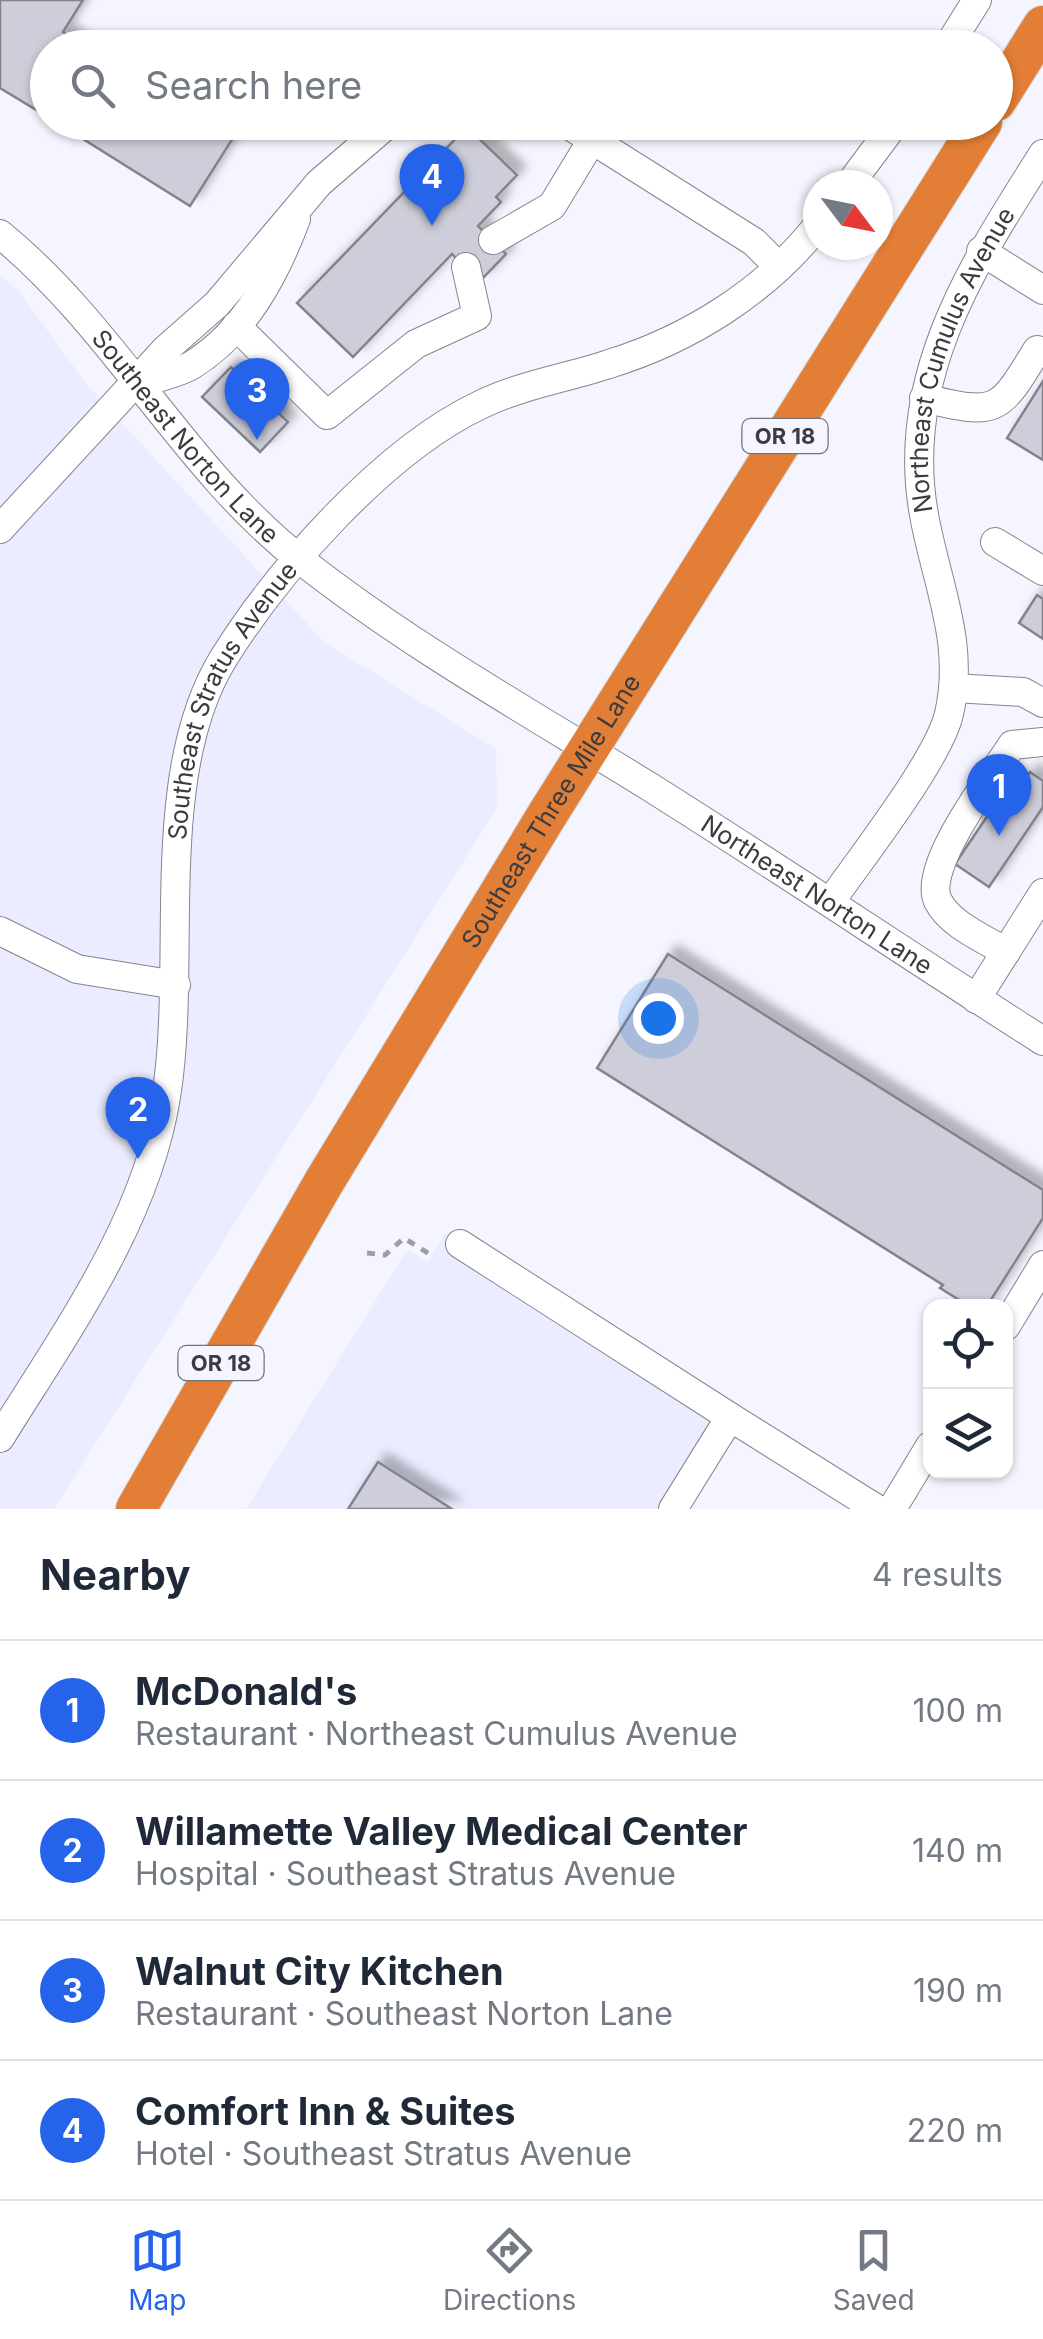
<!DOCTYPE html>
<meta charset="utf-8">
<style>
:root{--surface:#fff;--page:#f6f6f7;--text:#1f2937;--muted:#747a83;--line:#e0e1e3;--accent:#2563eb}
body{margin:0;font-family:Inter,sans-serif;background:var(--page);color:var(--text)}
.controls{position:absolute;right:30px;bottom:30px;display:grid;overflow:hidden;border-radius:20px;box-shadow:0 2px 8px #0004}
.controls button{width:90px;height:90px;display:grid;place-items:center;padding:0;border:0;border-bottom:2px solid var(--line);background:var(--surface);color:var(--text);font:50px sans-serif}
.compass{position:absolute;left:803px;top:170px;width:90px;height:90px;border-radius:50%;background:var(--surface);box-shadow:0 2px 8px #0004;rotate:122deg}
.you{position:absolute;left:658px;top:1018px;width:35px;height:35px;margin:-25px;border:8px solid #fff;border-radius:50%;background:#1a73e8;box-shadow:0 0 0 15px #1a73e833}
.badge{display:grid;place-items:center;width:65px;height:65px;border-radius:50%;background:var(--accent);color:#fff;font-size:32px;font-weight:700}
.pin{position:absolute;translate:-50% -82px;filter:drop-shadow(0 2px 5px #0008)}
.pin::after{content:'';position:absolute;top:52px;width:35px;height:30px;background:inherit;clip-path:polygon(0 0,100% 0,50% 100%)}
.list{margin:0;padding:0;list-style:none}
h2{display:flex;justify-content:space-between;align-items:center;height:130px;margin:0;padding:0 40px;font-size:42px}
h2 small{font-size:32px;font-weight:400;color:var(--muted)}
.list li{display:grid;grid-template-columns:65px 1fr auto;gap:30px;align-items:center;box-sizing:border-box;height:140px;padding:0 40px;border-top:2px solid var(--line)}
.list b{display:block;font-size:38px;white-space:nowrap}
.list p{margin:0;font-size:32px;white-space:nowrap;color:var(--muted)}
.list em{font-size:32px;font-style:normal;color:var(--muted)}
.icon{flex:none;width:55px;height:55px;fill:none;stroke:currentColor;stroke-width:2;stroke-linecap:round;stroke-linejoin:round}
.map{position:relative;flex:none;width:1043px;height:1509px;overflow:hidden}
.search{position:absolute;background:var(--surface);box-shadow:0 2px 8px #0004;left:30px;right:30px;top:30px;height:110px;display:flex;align-items:center;gap:25px;box-sizing:border-box;padding:0 35px;border-radius:55px;color:var(--muted);font-size:38px}
.sheet{height:690px;background:var(--surface)}
nav{display:flex;justify-content:space-around;align-items:center;box-sizing:border-box;height:140px;border-top:2px solid var(--line);background:var(--surface);font-size:28px;color:var(--muted)}
nav a{display:grid;justify-items:center;gap:5px}
nav .on{color:var(--accent)}
.map>svg:first-child{display:block}
</style>
<div class="map">
<svg width="1043" height="1509" viewBox="0 0 1043 1509">
<defs>
<filter id="shadow"><feDropShadow dx="9" dy="-9" stdDeviation="5" flood-color="#0004"/></filter>
</defs>
<rect width="100%" height="100%" fill="#f4f5fe"/>
<g fill="#ebecff">
<polygon points="0,277 16,288 88,386 324,642 496,749 497,808 54,1509 0,1509"/>
<polygon points="445,1233 714,1404 731,1432 729,1448 688,1509 246,1509 407,1250 428,1262"/>
</g>
<g fill="#cdced9" stroke="#82838d" stroke-width="2.5" filter="url(#shadow)">
<polygon points="0,0 83,0 63,32 87,48 48,48 48,117 0,88"/>
<polygon points="56,122 208,122 233,138 190,206"/>
<polygon points="467,127 517,175 496,197 501,202 478,226 506,254 480,281 452,254 353,357 297,303"/>
<polygon points="231,367 288,422 260,452 202,397"/>
<polygon points="1043,381 1043,460 1007,438"/>
<polygon points="1037,595 1043,599 1043,639 1019,623"/>
<polygon points="1030,772 1043,781 1043,807 989,887 955,864 1009,784 1018,790"/>
<polygon points="668,954 1043,1190 1043,1218 987,1306 969,1306 940,1288 943,1285 597,1068"/>
<polygon points="378,1462 452,1509 348,1509"/>
</g>
<g fill="none" stroke-linecap="round" stroke-linejoin="round">
<defs>
<g id="minor">
<polyline points="947,48 977,0"/>
<polyline points="564,122 754,242 779,267"/>
<polyline points="849,185 896,122"/>
<path id="s1" d="M0,234C116,329 184,469 302,561C410,646 532,714 650,787C782,870 911,957 1043,1041"/>
<polyline points="493,240 552,206 592,140"/>
<polyline points="981,251 1043,290"/>
<polyline points="236,326 327,415 416,344 477,316 466,267"/>
<path d="M139,383C156,378 177,374 192,365C245,332 275,275 296,219"/>
<path d="M924,398C997,416 999,413 1037,350"/>
<polyline points="0,529 166,349 217,304 319,183 390,122"/>
<polyline points="995,542 1043,571"/>
<polyline points="954,688 1023,692 1043,703"/>
<path id="s2" d="M831,901C861,858 938,760 949,714C965,644 938,588 925,520C897,380 972,266 1043,154"/>
<polyline points="0,931 77,969 176,985"/>
<path d="M1006,952C985,939 950,925 938,901C921,867 993,775 1012,745L1043,742"/>
<polyline points="976,999 1043,893"/>
<polyline points="460,1244 730,1417 673,1509"/>
<polyline points="1006,1326 1043,1265"/>
<polyline points="730,1417 877,1509"/>
<path id="s3" d="M0,1438C65,1333 146,1222 166,1097C188,962 151,777 223,659C279,569 385,450 480,405C521,385 567,378 609,364C690,339 766,291 818,225"/>
<polyline points="892,1509 930,1446"/>
</g>
<g id="highway">
<polyline points="996,101 1043,26"/>
<path id="s4" d="M136,1509L324,1182L547,815L982,122"/>
</g>
</defs>
<use href="#minor" stroke="#84858f" stroke-width="30"/>
<use href="#highway" stroke="#d4d4d5" stroke-width="42"/>
<polyline stroke="#9d9ea5" stroke-width="5" stroke-dasharray="8 8" stroke-linecap="butt" points="367,1253 385,1255 404,1238 431,1255"/>
<use href="#minor" stroke="#fff" stroke-width="28"/>
<use href="#highway" stroke="#e27e35" stroke-width="40"/>
</g>
<g text-anchor="middle" dominant-baseline="central" stroke-width="9" stroke-linejoin="round" paint-order="stroke">
<g fill="#f4f5fe" stroke="#727479" stroke-width="2.5">
<rect x="742.5" y="419" width="85" height="34" rx="8"/>
<rect x="178.5" y="1346" width="85" height="34" rx="8"/>
</g>
<g font-size="22" font-weight="bold" fill="#3b3c40">
<text x="785" y="436">OR 18</text>
<text x="221" y="1363">OR 18</text>
</g>
<g font-size="25" fill="#3b3c40" stroke="#f4f5fe">
<text stroke="none"><textPath href="#s2" startOffset="588">Northeast Cumulus Avenue</textPath></text>
<text stroke="none"><textPath href="#s1" startOffset="275">Southeast Norton Lane</textPath></text>
<text stroke="none"><textPath href="#s3" startOffset="792">Southeast Stratus Avenue</textPath></text>
<text stroke="none"><textPath href="#s4" startOffset="812">Southeast Three Mile Lane</textPath></text>
<text stroke="none"><textPath href="#s1" startOffset="1060">Northeast Norton Lane</textPath></text>
</g>
</g>
</svg>
<div class="controls">
<button><svg class="icon" aria-label="locate" viewBox="0 0 24 24"><circle cx="12" cy="12" r="6"/><path d="M12 2v4M12 18v4M2 12h4M18 12h4"/></svg></button>
<button><svg class="icon" aria-label="layers" viewBox="0 0 24 24"><path d="M12 4l9 5-9 5-9-5zM3 14l9 5 9-5"/></svg></button>
</div>
<svg class="compass" viewBox="-18 -18 36 36"><path d="M0-13l5 13h-10z" fill="#e53935"/><path d="M0 13l5-13h-10z" fill="#747a83"/></svg>
<div class="you"></div>
<div class="pin badge" style="left:999px;top:836px">1</div>
<div class="pin badge" style="left:138px;top:1159px">2</div>
<div class="pin badge" style="left:257px;top:440px">3</div>
<div class="pin badge" style="left:432px;top:226px">4</div>
<div class="search"><svg class="icon" aria-label="search" viewBox="0 0 24 24"><circle cx="10" cy="10" r="6"/><path d="M15 15l6 6"/></svg>Search here</div>
</div>
<section class="sheet">
<h2>Nearby<small>4 results</small></h2>
<ul class="list">
<li><span class="badge">1</span><div><b>McDonald's</b><p>Restaurant · Northeast Cumulus Avenue</p></div><em>100 m</em></li>
<li><span class="badge">2</span><div><b>Willamette Valley Medical Center</b><p>Hospital · Southeast Stratus Avenue</p></div><em>140 m</em></li>
<li><span class="badge">3</span><div><b>Walnut City Kitchen</b><p>Restaurant · Southeast Norton Lane</p></div><em>190 m</em></li>
<li><span class="badge">4</span><div><b>Comfort Inn &amp; Suites</b><p>Hotel · Southeast Stratus Avenue</p></div><em>220 m</em></li>
</ul>
</section>
<nav>
<a class="on"><svg class="icon" aria-label="map" viewBox="0 0 24 24"><path d="M3 6l6-2 6 2 6-2v14l-6 2-6-2-6 2zM9 4v14M15 6v14"/></svg>Map</a>
<a><svg class="icon" aria-label="directions" viewBox="0 0 24 24"><path d="M12 3l9 9-9 9-9-9zM9 14v-3h6M13 9l2 2-2 2"/></svg>Directions</a>
<a><svg class="icon" aria-label="saved" viewBox="0 0 24 24"><path d="M7 4h10v16l-5-4-5 4z"/></svg>Saved</a>
</nav>
